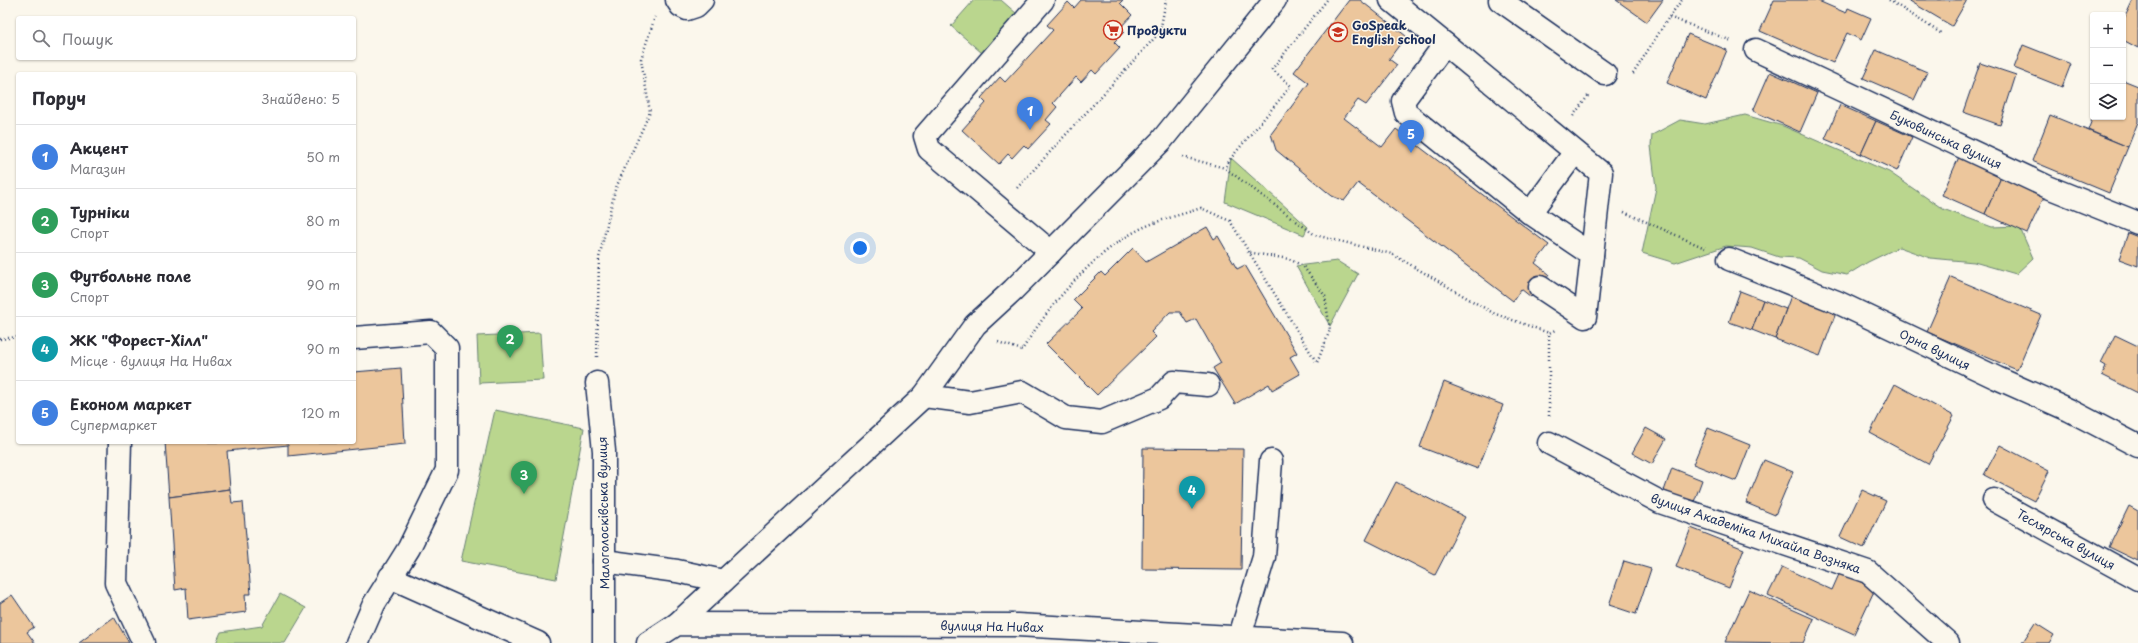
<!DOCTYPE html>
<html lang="uk">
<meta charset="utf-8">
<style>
:root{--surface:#fff;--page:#f7f7f7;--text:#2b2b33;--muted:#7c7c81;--line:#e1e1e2;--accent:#c8321e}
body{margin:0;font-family:"Playpen Sans",sans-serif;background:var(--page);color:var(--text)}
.controls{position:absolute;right:12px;top:12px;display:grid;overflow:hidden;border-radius:4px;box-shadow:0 1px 3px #0004}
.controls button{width:36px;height:36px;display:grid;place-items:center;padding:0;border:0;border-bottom:1px solid var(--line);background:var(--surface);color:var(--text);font:20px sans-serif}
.you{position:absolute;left:860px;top:248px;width:14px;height:14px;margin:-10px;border:3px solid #fff;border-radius:50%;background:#1a73e8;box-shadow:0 0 0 6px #1a73e833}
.badge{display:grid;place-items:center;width:26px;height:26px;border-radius:50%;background:var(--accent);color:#fff;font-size:13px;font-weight:700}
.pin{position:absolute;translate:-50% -33px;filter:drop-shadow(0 1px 2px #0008)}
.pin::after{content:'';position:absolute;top:21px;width:14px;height:12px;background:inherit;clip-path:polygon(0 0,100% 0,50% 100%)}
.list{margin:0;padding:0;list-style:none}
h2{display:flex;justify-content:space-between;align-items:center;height:52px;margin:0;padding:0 16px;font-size:17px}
h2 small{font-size:13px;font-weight:400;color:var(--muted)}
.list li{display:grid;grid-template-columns:26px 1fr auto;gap:12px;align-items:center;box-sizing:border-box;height:64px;padding:0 16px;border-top:1px solid var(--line)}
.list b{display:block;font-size:15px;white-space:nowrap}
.list p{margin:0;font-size:13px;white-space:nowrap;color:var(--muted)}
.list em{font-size:13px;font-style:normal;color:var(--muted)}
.icon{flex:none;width:22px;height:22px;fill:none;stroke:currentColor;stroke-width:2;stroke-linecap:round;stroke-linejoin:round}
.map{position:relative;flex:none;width:2138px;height:643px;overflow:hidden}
.search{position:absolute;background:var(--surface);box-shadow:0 1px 3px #0004;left:16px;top:16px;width:340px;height:44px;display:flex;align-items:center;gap:10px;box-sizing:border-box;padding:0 14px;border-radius:4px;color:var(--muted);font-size:15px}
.panel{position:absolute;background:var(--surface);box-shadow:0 1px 3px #0004;left:16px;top:72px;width:340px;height:372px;border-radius:4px}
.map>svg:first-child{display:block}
</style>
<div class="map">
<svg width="2138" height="643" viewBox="0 0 2138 643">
<rect width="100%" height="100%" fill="#fbf7ec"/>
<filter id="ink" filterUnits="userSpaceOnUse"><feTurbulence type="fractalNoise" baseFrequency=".025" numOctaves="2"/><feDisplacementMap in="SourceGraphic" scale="8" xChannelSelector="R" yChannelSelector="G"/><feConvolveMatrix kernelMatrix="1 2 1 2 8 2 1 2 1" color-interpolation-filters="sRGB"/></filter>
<g filter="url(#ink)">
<g fill="#bad68e" stroke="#6a8276">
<polygon points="974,0 1001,0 1017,14 982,53 951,26"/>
<polygon points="1745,115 1783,126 1889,172 1943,209 1992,227 2019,226 2033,258 2016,274 1974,262 1930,258 1899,247 1868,262 1847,275 1822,270 1799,258 1779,257 1752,248 1726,246 1675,263 1642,253 1656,188 1651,146 1652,135 1680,120 1705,124"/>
<polygon points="1231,158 1308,227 1304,235 1225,202"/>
<polygon points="1337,261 1358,274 1330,326 1296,266"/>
<polygon points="540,333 543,380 479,383 477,336"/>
<polygon points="495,410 584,428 556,579 461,561"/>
<polygon points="280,594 306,608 285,643 216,643 221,632 262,626"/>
</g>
<g fill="#ecc69c" stroke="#1b2f5e">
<polygon points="1081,0 1123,0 1120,3 1132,15 1120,28 1124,32 1114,42 1120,48 1096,74 1092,70 1081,82 1076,77 1053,103 1057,107 1046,120 1051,124 1028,149 1024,145 1012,158 1008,154 999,164 962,130 986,103 981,98 1000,77 1005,82 1053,30 1047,25 1068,2 1074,8"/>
<polygon points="1349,0 1360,0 1406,36 1389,59 1397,65 1366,105 1358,100 1344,118 1382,147 1396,129 1549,245 1535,263 1549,274 1531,297 1521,289 1513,301 1358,183 1344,201 1332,196 1276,150 1271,134 1309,83 1294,72"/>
<polygon points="1616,0 1663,0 1647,22"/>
<polygon points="1774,0 1816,0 1846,13 1848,8 1871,18 1861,40 1847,33 1833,63 1760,31"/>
<polygon points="1908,0 1967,0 1952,26"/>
<polygon points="2133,0 2138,0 2138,48 2123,40 2123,21"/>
<polygon points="1688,34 1727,50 1706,100 1667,83"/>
<polygon points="2023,45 2071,64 2062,87 2014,68"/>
<polygon points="1876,50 1927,72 1914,100 1863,78"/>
<polygon points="1980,63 2016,75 2000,125 1963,112"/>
<polygon points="1770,72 1817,93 1800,132 1753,111"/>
<polygon points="2123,80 2138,86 2138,122 2128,147 2088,130 2093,117 2123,117"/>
<polygon points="1840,105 1876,121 1861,154 1825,139"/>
<polygon points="2050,115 2128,147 2109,193 2032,161"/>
<polygon points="1876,121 1912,137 1897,171 1861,154"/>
<polygon points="1959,157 2002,175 1985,214 1942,195"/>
<polygon points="2002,175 2045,195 2027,233 1985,214"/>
<polygon points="1207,227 1214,239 1218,236 1237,269 1245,265 1297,353 1290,357 1300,374 1272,390 1269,384 1235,404 1213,368 1221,363 1196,319 1187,323 1180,312 1170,312 1151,332 1156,337 1097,395 1046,344 1082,309 1073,300 1101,272 1105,276 1133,248 1146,262"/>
<polygon points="2128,233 2138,237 2138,266 2119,259"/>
<polygon points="1951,277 2041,315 2017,370 1927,332"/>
<polygon points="1740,291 1763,300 1752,330 1729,322"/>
<polygon points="1792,293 1837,310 1820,356 1775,339"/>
<polygon points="1763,300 1786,309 1775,339 1752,330"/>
<polygon points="2115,335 2138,346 2138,393 2102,375 2106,366 2101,363"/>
<polygon points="401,368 405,444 288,456 288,445 227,451 230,489 169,497 165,442 354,442 354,372"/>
<polygon points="1444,382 1503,405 1478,469 1420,447"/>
<polygon points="1895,384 1954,416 1928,464 1870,433"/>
<polygon points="1646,428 1666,439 1652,464 1632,453"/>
<polygon points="1708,428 1750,445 1736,481 1693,464"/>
<polygon points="2000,445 2049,471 2034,501 1984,475"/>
<polygon points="1143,448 1243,449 1241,570 1142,569"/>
<polygon points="1764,460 1793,472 1775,515 1746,503"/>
<polygon points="1672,468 1702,480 1694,502 1664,491"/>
<polygon points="1396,482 1465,517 1435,575 1366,540"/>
<polygon points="230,489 232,503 243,502 251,594 245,594 246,612 188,620 186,588 175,590 169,497"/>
<polygon points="1862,490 1886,501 1864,548 1840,537"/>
<polygon points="2129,506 2138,511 2138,561 2109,547"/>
<polygon points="1691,528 1744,549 1729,588 1676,567"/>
<polygon points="1624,561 1651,569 1636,614 1609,605"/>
<polygon points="1782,567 1832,590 1840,572 1875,589 1854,634 1768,595"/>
<polygon points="1749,590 1814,619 1803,643 1725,642"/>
<polygon points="12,595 34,627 27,632 35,643 0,643 0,603"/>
<polygon points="114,617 129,643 79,643"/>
<polygon points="2035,623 2054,635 2049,643 2022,643"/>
</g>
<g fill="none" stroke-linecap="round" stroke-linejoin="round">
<defs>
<g id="minor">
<polyline points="677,0 681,6 687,9 696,6 702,0"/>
<polyline points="1043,0 925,136 929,149 1051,252"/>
<polyline points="1391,0 1445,44 1403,101 1406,113 1530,213 1592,255 1585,317 1540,287"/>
<polyline points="1500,0 1605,74"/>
<polyline points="1445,44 1601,173 1592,255"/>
<polyline points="1756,50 2048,187 2138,223"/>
<polyline points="1530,213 1575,152"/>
<polyline points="1729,259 1837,302 1997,378 2069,410 2138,446"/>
<polyline points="354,338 431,332 447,348 447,470 409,548 374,604 357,643"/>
<polyline points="597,383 604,451 604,643"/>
<polyline points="924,396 970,402 1022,392 1066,418 1102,422 1159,398 1174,382 1208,385"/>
<polyline points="120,442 116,583 144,643"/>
<polyline points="1549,443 1660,502 1868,572 1948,643"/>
<polyline points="1994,500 2138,579"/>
<polyline points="604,561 677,571 723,581"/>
<polyline points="390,577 538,643"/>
<polyline points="677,624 924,396 975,325 1013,290 1161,141 1275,0"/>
<polyline points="1240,636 1264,557 1271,461"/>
<polyline points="648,643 677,624 1017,625 1342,643"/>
</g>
</defs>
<use href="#minor" stroke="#1b2f5e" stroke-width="25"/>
<g stroke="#1b2f5e" stroke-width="2.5" stroke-dasharray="1 3" stroke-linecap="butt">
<polyline points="1327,0 1272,69 1291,86 1231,158 1225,168 1315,235 1392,254 1493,313 1549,333 1555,330"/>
<polyline points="1889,0 1942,34"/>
<polyline points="1669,17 1682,0"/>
<polyline points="1633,74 1669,17 1732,41"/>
<polyline points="1573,116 1588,96"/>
<polyline points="1183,157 1225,168"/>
<polyline points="1017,188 1160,32 1166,0"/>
<polyline points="1624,212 1705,248"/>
<polyline points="0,339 18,337"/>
<path d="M998,342L1022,350C1050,304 1098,246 1149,225C1166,218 1184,214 1201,208L1230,221L1317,363L1330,330L1325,296L1303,266L1289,259L1247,252"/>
<polyline points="597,357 599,258 615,190 650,112 641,59 655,17"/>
<polyline points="1549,416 1549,333"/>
</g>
<use href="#minor" stroke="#fbf7ec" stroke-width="22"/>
</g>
</g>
<defs>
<symbol id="supermarket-ring" viewBox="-11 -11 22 22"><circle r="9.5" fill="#fbf7ec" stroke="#c8321e" stroke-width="1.5"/><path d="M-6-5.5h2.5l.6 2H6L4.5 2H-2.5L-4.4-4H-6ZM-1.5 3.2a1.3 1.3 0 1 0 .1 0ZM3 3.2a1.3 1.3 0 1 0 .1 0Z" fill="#c8321e"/></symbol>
<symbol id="school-ring" viewBox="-11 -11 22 22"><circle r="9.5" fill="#fbf7ec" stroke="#c8321e" stroke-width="1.5"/><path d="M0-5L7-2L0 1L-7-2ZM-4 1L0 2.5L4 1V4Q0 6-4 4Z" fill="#c8321e"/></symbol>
</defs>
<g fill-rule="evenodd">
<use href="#supermarket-ring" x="1102" y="19" width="22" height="22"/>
<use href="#school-ring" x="1327" y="21" width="22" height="22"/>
</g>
<g text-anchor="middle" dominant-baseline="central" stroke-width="3" stroke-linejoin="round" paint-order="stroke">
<g font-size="12" font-weight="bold" fill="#1b2f5e" stroke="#fbf7ec" text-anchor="start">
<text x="1352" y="25">GoSpeak<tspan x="1352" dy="14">English school</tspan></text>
<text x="1127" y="30">Продукти</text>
</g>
<g font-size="12" fill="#1b2f5e" stroke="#fbf7ec">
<text transform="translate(1946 139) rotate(25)">Буковинська вулиця</text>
<text transform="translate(1935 349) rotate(26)">Орна вулиця</text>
<text transform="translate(603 513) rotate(-91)">Малоголосківська вулиця</text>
<text transform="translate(1756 533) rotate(19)">вулиця Академіка Михайла Возняка</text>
<text transform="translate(2066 539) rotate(29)">Теслярська вулиця</text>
<text transform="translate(992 626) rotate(1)">вулиця На Нивах</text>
</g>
</g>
</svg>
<div class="controls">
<button>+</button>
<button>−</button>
<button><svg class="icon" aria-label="layers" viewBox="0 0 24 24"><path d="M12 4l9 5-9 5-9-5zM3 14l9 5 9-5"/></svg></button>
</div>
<div class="you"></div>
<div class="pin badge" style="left:1030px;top:130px;background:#3f7fe0">1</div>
<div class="pin badge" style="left:510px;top:358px;background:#2e9e5b">2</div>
<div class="pin badge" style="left:524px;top:494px;background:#2e9e5b">3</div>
<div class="pin badge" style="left:1192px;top:509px;background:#0f9aa8">4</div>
<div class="pin badge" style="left:1411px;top:153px;background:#3f7fe0">5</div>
<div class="search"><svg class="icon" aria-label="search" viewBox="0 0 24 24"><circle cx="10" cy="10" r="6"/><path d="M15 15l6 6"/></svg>Пошук</div>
<section class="panel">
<h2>Поруч<small>Знайдено: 5</small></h2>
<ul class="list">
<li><span class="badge" style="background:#3f7fe0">1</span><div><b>Акцент</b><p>Магазин</p></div><em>50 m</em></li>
<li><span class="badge" style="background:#2e9e5b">2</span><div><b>Турніки</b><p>Спорт</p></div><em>80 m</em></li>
<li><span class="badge" style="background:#2e9e5b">3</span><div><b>Футбольне поле</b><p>Спорт</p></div><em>90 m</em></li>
<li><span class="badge" style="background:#0f9aa8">4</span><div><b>ЖК &quot;Форест-Хілл&quot;</b><p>Місце · вулиця На Нивах</p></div><em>90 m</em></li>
<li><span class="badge" style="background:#3f7fe0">5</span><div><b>Економ маркет</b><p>Супермаркет</p></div><em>120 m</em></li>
</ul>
</section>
</div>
